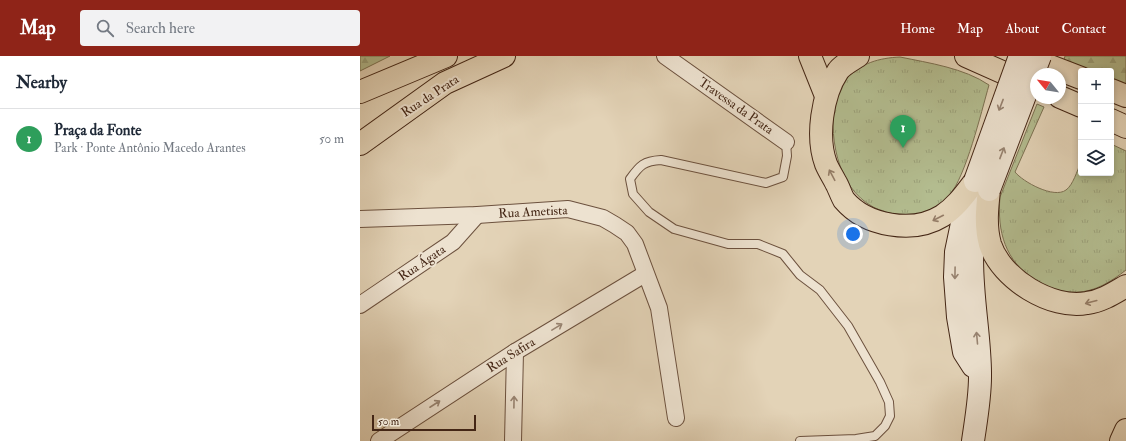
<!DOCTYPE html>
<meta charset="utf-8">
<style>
:root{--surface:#fff;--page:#f2f2f3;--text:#1f2937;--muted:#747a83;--line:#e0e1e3;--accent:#8f2418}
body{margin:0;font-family:"IM FELL Double Pica",serif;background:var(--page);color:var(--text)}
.controls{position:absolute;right:12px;top:12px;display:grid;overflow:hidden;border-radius:4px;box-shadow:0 2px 6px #0003}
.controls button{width:36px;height:36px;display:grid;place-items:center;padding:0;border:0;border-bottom:1px solid var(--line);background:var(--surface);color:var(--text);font:20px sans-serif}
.compass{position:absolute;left:670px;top:12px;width:36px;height:36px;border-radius:50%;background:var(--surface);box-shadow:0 2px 6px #0003;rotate:300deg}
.scale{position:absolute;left:12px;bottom:10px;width:104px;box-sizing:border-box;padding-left:4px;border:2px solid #442615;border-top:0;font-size:11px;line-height:14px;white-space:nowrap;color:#442615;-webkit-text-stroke:3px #ede2d0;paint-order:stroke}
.you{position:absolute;left:493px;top:178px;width:14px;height:14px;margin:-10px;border:3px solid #fff;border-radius:50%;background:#1a73e8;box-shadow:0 0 0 6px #1a73e833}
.badge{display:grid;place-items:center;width:26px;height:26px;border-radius:50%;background:var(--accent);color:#fff;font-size:13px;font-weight:700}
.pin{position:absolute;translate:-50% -33px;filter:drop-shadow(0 1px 2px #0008)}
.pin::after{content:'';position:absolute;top:21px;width:14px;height:12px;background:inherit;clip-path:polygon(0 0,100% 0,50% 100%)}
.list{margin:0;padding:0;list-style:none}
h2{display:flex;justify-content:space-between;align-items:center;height:52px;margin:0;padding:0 16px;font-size:17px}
h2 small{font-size:13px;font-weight:400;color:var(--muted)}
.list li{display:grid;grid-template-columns:26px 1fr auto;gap:12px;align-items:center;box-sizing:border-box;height:60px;padding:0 16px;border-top:1px solid var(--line)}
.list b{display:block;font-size:15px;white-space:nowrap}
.list p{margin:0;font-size:13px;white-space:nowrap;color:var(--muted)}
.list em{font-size:13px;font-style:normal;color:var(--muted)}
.icon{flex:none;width:22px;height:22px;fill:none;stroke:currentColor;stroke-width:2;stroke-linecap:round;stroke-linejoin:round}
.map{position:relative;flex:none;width:766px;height:385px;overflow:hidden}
header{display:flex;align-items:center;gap:24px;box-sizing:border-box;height:56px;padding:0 20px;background:var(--accent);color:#fff}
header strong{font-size:19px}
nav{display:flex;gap:22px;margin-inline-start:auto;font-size:14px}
.search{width:280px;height:36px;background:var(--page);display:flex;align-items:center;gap:10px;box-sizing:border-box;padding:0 14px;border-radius:4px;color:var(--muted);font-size:15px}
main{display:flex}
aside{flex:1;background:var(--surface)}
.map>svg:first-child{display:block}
</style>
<header>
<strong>Map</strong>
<div class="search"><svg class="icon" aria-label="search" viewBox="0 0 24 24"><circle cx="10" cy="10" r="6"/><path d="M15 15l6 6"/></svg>Search here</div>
<nav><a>Home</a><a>Map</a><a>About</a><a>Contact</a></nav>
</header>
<main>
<aside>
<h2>Nearby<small></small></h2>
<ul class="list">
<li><span class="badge" style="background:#2e9e5b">1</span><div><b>Praça da Fonte</b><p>Park · Ponte Antônio Macedo Arantes</p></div><em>50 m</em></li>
</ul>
</aside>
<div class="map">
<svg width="766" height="385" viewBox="0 0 766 385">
<defs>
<pattern id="forest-firs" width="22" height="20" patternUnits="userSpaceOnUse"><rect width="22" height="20" fill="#b3bc8f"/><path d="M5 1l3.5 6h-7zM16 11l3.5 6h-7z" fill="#9ba17a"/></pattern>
<pattern id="park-tufts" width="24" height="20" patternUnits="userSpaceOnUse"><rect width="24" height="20" fill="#b3bc8f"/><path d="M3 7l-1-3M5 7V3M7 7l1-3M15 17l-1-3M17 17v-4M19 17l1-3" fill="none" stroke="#9ba17a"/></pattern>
</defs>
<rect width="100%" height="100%" fill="#e3d3b7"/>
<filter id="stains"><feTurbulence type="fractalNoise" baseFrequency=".005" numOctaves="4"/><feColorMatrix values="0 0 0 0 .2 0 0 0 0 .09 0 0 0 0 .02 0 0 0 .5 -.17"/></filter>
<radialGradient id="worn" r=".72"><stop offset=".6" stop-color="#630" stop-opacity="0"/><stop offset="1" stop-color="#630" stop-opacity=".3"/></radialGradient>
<g fill="url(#forest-firs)" stroke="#7c7152">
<polygon points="0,0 30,0 0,15"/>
<polygon points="705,0 766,0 766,41 751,35 751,15 701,15"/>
</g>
<g fill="url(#park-tufts)" stroke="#7c7152">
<path d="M540,1C569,7 604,12 629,29C621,57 606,120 589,140C579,152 562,159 546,159C495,158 474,115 473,69C473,54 476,35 486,23C501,7 519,2 540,1Z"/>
<path d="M677,48L684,51L655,116C663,126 694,143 706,134C713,129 717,115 721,106V117H751V88L766,95V214C752,225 735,236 717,236C702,237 688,232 676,225C645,205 637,176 640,141Z"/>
</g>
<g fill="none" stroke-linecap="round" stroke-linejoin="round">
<defs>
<path id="lane" d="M426,86L427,100L423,121L406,127L301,104C284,105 280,109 270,123L273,138L289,156L314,173L368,188H398L423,198L440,219L460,234L488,270L520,326L529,346L530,360L525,370L515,380L496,383L440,385"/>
<g id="street">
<polyline points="305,0 426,86"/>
<polyline points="0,163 117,159 208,153 243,162 255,169 267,177 275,188 299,252 316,362"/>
<polyline points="0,249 93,186 117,159"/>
<polyline points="19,385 155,296 285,218"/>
<polyline points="153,385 155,296"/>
</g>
<g id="secondary">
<polyline points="605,153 596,196 595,221 598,261 604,296 613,310"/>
<path d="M613,385C616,364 620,342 620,321C621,264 598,192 626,139"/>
</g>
<g id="primary">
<polyline points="450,0 466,40"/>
<path d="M498,0C492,4 482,9 478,15C462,39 456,81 466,108C469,115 473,121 476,127C479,132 481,139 484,144C506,170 553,178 582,160C596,151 605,138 615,125"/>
<polyline points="606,0 669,28"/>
<polyline points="664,0 721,22"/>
<polyline points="751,34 766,40"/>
<polyline points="0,36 86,0"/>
<polyline points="700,41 721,50"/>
<polyline points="751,64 766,71"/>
<polyline points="0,88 85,27 144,0"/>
<path d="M629,134C627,152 625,170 630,188C641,223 692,254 727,247C742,245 754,237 766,230"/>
<polyline points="761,385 766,374"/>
</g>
</defs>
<use href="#lane" stroke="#6c513e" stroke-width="10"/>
<use href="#street" stroke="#6c513e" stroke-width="18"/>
<use href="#secondary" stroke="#442615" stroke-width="24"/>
<use href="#primary" stroke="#442615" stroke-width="24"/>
<use href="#lane" stroke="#ede2d0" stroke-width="8"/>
<use href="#street" stroke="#ede2d0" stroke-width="16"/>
<use href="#secondary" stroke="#ede2d0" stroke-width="22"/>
<use href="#primary" stroke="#e3d3b7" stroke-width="22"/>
<defs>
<g id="secondary-bridge">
<polyline points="615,125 660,0"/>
<polyline points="629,134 680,0"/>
</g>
</defs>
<use href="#secondary-bridge" stroke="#442615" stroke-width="24" stroke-linecap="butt"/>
<use href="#secondary-bridge" stroke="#ede2d0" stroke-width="22"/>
</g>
<defs><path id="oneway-shaft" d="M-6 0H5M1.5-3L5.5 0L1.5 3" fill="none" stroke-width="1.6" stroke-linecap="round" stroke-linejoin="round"/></defs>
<g stroke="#988472">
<use href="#oneway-shaft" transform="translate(641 49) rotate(111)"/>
<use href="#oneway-shaft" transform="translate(642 97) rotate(-69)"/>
<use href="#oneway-shaft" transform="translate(595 217) rotate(91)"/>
<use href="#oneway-shaft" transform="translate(197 271) rotate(-31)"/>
<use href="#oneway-shaft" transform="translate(617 282) rotate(-95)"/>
<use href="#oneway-shaft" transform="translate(154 346) rotate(-89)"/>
<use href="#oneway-shaft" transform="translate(75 348) rotate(-33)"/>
</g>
<g stroke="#947c66">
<use href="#oneway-shaft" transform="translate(472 119) rotate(-118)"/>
<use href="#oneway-shaft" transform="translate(578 162) rotate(153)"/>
<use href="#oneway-shaft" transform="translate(731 246) rotate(165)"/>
</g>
<g text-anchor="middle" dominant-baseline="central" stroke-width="4" stroke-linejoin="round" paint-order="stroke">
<g font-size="13" fill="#442615" stroke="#ede2d0">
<text transform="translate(70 40) rotate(-33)">Rua da Prata</text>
<text transform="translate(376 50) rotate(35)">Travessa da Prata</text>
<text transform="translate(173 156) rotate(-3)">Rua Ametista</text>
<text transform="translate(62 207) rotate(-34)">Rua Ágata</text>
<text transform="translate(151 299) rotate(-32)">Rua Safira</text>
</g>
</g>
<rect width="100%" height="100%" filter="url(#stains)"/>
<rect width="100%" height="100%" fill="url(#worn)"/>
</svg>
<div class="controls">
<button>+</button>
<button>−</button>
<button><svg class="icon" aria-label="layers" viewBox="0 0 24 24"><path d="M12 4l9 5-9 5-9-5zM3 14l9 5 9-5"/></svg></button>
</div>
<svg class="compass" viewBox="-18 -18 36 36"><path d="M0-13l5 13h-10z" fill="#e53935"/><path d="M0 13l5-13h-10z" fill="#747a83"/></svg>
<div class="scale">50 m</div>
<div class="you"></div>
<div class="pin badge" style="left:543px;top:92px;background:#2e9e5b">1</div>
</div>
</main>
